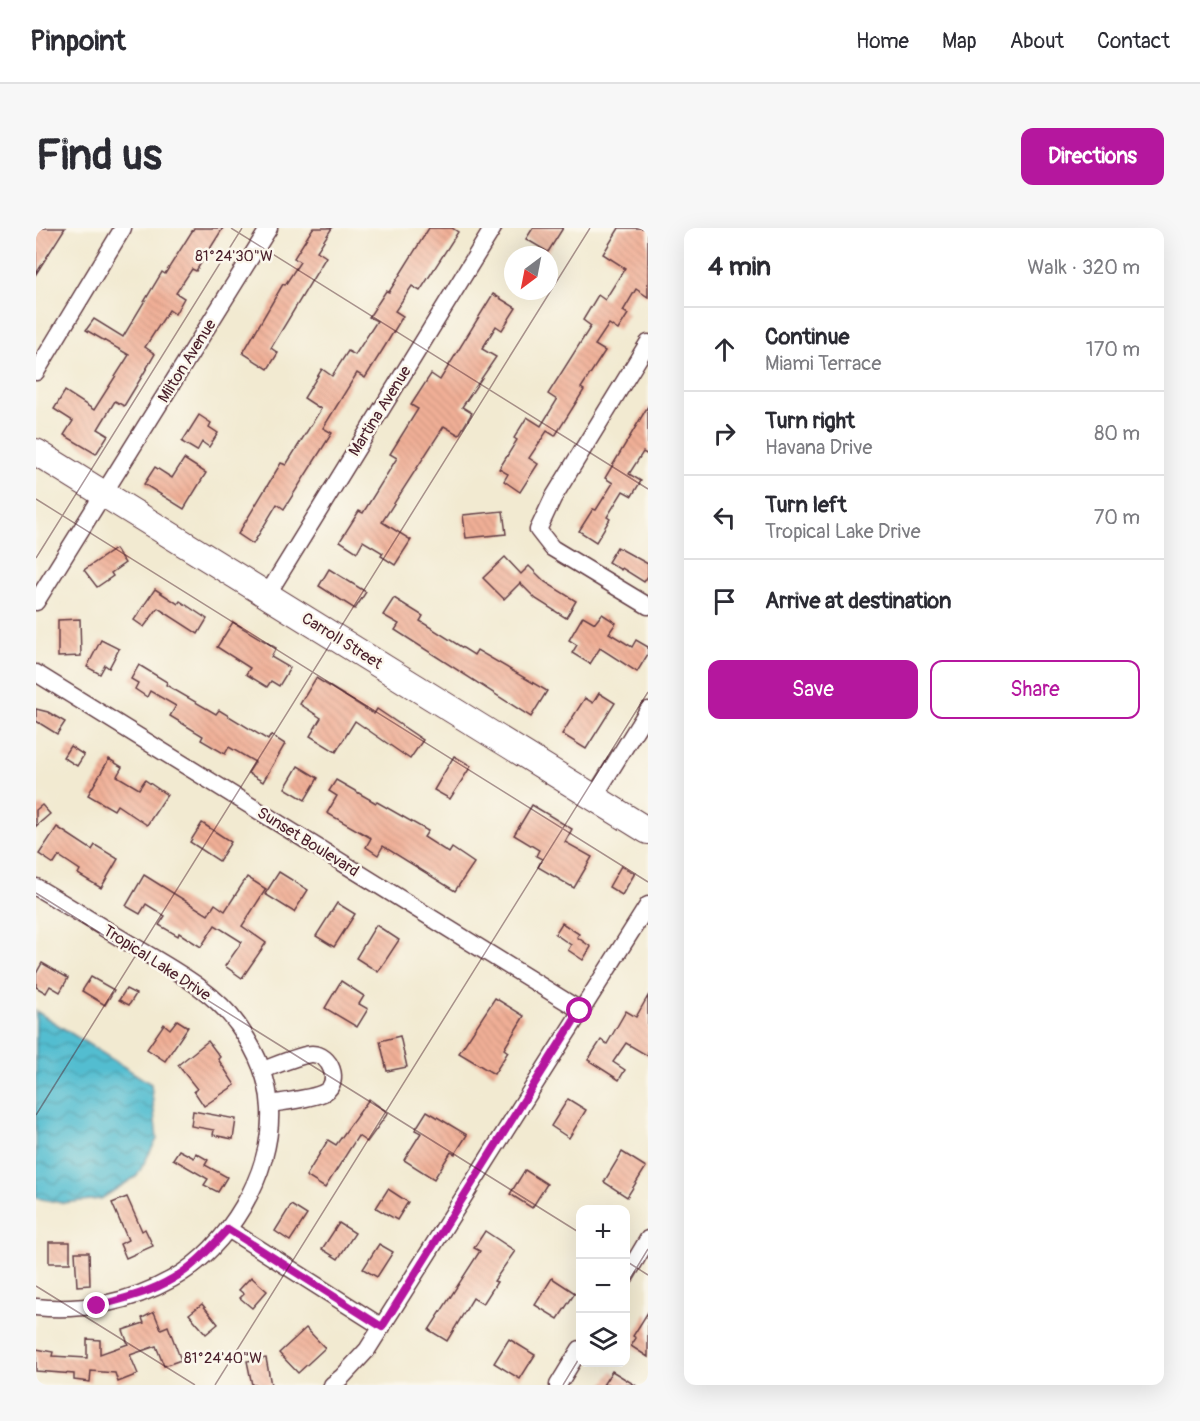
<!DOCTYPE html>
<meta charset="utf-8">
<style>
:root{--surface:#fff;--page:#f7f7f7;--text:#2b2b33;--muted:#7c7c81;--line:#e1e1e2;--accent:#b5179e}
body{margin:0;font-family:Pangolin,sans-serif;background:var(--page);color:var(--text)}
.controls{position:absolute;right:18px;bottom:18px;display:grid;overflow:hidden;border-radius:12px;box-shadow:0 6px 24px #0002}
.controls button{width:54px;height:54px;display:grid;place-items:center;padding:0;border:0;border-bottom:2px solid var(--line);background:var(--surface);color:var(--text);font:30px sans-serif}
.compass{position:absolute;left:468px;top:18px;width:54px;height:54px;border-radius:50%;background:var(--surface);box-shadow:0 6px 24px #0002;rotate:212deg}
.stop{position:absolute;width:18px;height:18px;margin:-14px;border:4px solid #b5179e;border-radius:50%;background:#fff}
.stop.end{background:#b5179e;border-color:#fff;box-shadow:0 2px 6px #0008}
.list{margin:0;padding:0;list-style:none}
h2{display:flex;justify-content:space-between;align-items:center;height:78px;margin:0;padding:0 24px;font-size:26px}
h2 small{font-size:20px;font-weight:400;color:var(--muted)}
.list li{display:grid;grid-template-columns:39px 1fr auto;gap:18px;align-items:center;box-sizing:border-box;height:84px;padding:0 24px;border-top:2px solid var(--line)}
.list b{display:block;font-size:22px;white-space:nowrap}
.list p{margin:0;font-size:20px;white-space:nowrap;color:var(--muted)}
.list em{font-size:20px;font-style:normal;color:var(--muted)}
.actions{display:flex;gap:12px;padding:18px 24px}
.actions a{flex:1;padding:14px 0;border:2px solid var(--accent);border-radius:12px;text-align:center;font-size:21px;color:var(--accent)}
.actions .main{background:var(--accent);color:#fff}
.icon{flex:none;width:33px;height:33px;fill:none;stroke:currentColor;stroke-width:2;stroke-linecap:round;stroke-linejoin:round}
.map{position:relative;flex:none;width:612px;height:1157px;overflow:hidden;border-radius:12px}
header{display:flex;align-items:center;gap:36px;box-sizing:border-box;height:84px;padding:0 30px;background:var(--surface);border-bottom:2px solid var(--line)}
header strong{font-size:28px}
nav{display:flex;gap:33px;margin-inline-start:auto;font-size:21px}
.intro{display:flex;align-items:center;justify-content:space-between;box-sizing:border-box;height:144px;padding:0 36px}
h1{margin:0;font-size:42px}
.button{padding:15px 27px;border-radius:12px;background:var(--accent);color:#fff;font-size:21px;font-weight:700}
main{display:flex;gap:36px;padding:0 36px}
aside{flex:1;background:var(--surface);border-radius:12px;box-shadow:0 6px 24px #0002}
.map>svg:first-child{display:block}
</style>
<header>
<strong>Pinpoint</strong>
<nav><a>Home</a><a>Map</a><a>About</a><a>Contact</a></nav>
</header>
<div class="intro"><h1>Find us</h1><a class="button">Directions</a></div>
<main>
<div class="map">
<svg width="612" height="1157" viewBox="0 0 612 1157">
<defs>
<pattern id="water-waves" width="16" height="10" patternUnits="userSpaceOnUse" patternTransform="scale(1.5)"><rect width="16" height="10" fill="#53bdd0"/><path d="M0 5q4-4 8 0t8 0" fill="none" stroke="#4799a9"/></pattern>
<pattern id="building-back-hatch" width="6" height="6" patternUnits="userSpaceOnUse" patternTransform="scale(1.5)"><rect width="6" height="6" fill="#f0af96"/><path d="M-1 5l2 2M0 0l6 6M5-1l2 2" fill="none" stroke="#cf9681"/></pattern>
</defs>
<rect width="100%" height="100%" fill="#fbf7ec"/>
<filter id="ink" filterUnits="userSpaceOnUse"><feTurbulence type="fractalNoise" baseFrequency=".0167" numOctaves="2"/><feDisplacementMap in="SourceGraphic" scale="12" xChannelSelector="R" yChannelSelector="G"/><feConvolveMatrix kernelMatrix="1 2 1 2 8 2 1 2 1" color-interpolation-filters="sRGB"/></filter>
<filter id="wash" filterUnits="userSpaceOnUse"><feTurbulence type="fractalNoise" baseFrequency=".008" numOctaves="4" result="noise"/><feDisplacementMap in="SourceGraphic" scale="24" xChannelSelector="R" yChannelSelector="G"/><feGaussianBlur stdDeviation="1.35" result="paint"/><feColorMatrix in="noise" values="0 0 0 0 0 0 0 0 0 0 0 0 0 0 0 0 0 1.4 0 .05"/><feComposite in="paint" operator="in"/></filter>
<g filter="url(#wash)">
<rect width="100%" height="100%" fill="#f2ead1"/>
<polygon fill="url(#water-waves)" stroke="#4e6e7e" stroke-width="1.5" points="0,783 115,856 121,911 101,948 65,971 26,975 0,970"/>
<g id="blocks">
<g fill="url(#building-back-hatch)">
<polygon points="0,0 29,0 0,46"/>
<polygon points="158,0 187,0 160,43 156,41 140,65 148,70 139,86 133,82 109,119 119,126 105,150 88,178 79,173 62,201 72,207 60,226 28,207 37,193 18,181 29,163 58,182 93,127 50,102 58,91 87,109 126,44 129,46"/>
<polygon points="277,0 296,0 281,23 290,29 235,120 242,125 232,141 207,125 247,56 249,57 264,34 258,30"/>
<polygon points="393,0 416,0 422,4 384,63 376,58 359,83 367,88 349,118 329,150 321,145 287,200 296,205 248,281 241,276 217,316 202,306 245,235 250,237 285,181 268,170 286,141 296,148 312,123 319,127 341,93 333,89 350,63 353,64"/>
<polygon points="497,0 527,0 512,24 490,11"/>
<polygon points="583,0 612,0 612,69 600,61 587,83 592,86 582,102 573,96 559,117 569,123 545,160 548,162 519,208 511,203 493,230 502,236 484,264 468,253 472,246 463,241 481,212 478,210 491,189 505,198 521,172 512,166 555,98 547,92 562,67 569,72 589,40 567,26"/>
<polygon points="457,66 480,80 466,102 460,98 446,121 460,129 426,179 436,185 423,207 408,198 346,294 375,312 359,337 345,328 347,325 327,313 321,324 304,313 323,283 327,285 361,230 354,226 382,181 375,177 395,146 404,152"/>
<polygon points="612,178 612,227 607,224 593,246 605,253 596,268 587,263 571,289 574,291 560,314 543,303 557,281 560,282 577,255 569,250"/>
<polygon points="163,187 175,195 173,199 182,205 173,219 166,214 161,223 146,214"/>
<polygon points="148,231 170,245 148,281 108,256 119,239 136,250"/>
<polygon points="467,283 470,306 430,310 427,287"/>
<polygon points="581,319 612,336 612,348 608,354 586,340 585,342 572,334"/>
<polygon points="79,321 89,335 75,345 77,348 61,359 48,342"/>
<polygon points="469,329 485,346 493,338 509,354 540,373 530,390 500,371 484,355 468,371 447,350"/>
<polygon points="293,341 330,364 319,381 283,358"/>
<polygon points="119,361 142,376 144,373 171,391 162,406 122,380 108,399 98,392"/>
<polygon points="358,370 387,388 384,393 438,427 441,422 511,463 495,489 359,402 363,396 347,387"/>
<polygon points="566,386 580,395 573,405 596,419 600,412 612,419 612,426 601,444 564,420 554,436 536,425 541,417 533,412 547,388 559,395"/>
<polygon points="44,391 45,428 22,429 22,392"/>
<polygon points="197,394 240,420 235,429 254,440 243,458 235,453 231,459 210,446 214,440 181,419"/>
<polygon points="65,412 83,421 73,440 69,437 64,446 51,439"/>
<polygon points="103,437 131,454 130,457 180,486 183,482 232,512 235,507 249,516 227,554 212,545 219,534 193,519 189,526 165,512 167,508 134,488 140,478 114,463 111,469 99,461 102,455 95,451"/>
<polygon points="280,450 338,486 341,481 387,512 374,531 319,493 300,524 274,508 285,490 264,476"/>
<polygon points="563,465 579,475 550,521 526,506 549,470 557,475"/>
<polygon points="0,481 12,484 29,494 21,506 0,493"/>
<polygon points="34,518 48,527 41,538 27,529"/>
<polygon points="418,528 435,538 414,571 398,562"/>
<polygon points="73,531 86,539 81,548 103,561 109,552 131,567 111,597 81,577 78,582 52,567"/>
<polygon points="262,538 282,550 269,572 249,560"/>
<polygon points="300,552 340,575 341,574 392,603 388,609 413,625 416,620 438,635 419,663 347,618 342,627 330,619 335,610 291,585 301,568 293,563"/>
<polygon points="6,577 14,586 0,598 0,582"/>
<polygon points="496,577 536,601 529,614 556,629 538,660 502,639 506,631 500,628 503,622 478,607"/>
<polygon points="166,595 195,614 183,633 154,614"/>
<polygon points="21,599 56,622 59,617 82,631 65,660 42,646 44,642 23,628 18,636 3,626"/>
<polygon points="585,638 599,645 586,667 573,659"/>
<polygon points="243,644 272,662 258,684 229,666"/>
<polygon points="108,647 172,687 179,676 189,683 211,649 230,661 206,698 230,715 206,750 189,738 206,714 179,697 165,719 143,705 142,708 123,697 129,688 110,676 104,686 90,678"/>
<polygon points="301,675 319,686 298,719 280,708"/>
<polygon points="526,695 543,706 541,709 555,719 547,732 532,722 535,717 519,706"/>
<polygon points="340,697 363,712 342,744 320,730"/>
<polygon points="6,735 32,750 24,764 14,758 10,765 0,759 0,746"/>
<polygon points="55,749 78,762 69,777 46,763"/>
<polygon points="305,753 328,768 323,776 332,781 321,799 289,780"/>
<polygon points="90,761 100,766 93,777 83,772"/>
<polygon points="612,768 612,828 590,815 577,834 589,842 583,852 552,832 565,812 571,816 590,783 600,789"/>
<polygon points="459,770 488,788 468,821 472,824 458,846 423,825"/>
<polygon points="141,792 152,799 129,833 111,821 128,796 134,801"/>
<polygon points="364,808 371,839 351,843 344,813"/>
<polygon points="172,813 184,829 182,831 199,857 168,878 158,863 161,861 142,837"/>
<polygon points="333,871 352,885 331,914 322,908 289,960 270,948 292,912 300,917"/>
<polygon points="532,871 550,882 533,910 515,898"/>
<polygon points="157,883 200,891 197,911 177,907 178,902 155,898"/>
<polygon points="391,883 431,907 419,926 415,924 398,951 368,932 385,905 379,902"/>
<polygon points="143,922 158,930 160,925 172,932 169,937 191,949 182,964 168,957 172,951 137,931"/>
<polygon points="586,924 610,939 591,969 568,954"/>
<polygon points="489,942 511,956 496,980 474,966"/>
<polygon points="352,961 372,974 361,992 340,980"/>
<polygon points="91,969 106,1003 109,1001 117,1018 90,1030 84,1016 92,1012 76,975"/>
<polygon points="255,977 271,987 254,1013 239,1003"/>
<polygon points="303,995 319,1005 302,1031 286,1021"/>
<polygon points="449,1003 479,1023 458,1053 461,1054 447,1076 437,1070 411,1113 393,1102 444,1023 438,1020"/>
<rect x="13" y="1014" width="21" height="21"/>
<polygon points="343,1016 357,1024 341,1049 327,1041"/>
<polygon points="39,1024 53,1024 54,1057 41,1058"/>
<polygon points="215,1049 231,1063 216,1080 204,1070 208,1066 203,1062"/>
<polygon points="516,1050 539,1065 522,1091 499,1077"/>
<polygon points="166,1076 182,1096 170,1106 153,1086"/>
<polygon points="118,1084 125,1101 132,1098 145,1132 128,1138 120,1118 94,1127 102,1146 82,1154 79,1145 55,1143 54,1154 38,1152 38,1146 0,1143 0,1121 17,1124 16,1128 51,1130 51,1111 64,1112 64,1126 92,1116 87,1102 108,1095 106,1090"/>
<polygon points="612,1084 612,1129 595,1118 600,1110 597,1108"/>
<polygon points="270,1100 289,1120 262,1145 243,1125"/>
<polygon points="473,1111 499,1127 484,1151 458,1135"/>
<polygon points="230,1130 235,1157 216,1157 211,1133"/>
<polygon points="576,1143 599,1157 567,1157"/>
</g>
</g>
</g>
<g filter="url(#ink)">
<use href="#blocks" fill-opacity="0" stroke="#633d44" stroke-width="1.5"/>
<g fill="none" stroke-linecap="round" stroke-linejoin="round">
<defs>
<g id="street">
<polyline points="612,115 517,270 502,302 516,320 612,378"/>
<polyline points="0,144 87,0"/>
<polyline points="231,367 457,0"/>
<polyline points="0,374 233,0"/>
<polyline points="0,445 544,782"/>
<polyline points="558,569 612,482"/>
<path d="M0,659C34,679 67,700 101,720C136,741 178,763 202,797C219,821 233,851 234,881C237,945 192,1020 136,1051C95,1074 46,1084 0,1079"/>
<path d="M227,842C238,838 266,826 276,826C295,826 305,854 289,864C280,870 246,874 234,876"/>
<polyline points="192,1001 346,1099"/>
<polyline points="590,1048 612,1011"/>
<polyline points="296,1157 306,1149 331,1122 612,677"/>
<polyline points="522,1157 544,1121"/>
</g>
<polyline id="primary" points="0,224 612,603"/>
</defs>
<use href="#street" stroke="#633d44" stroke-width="19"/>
<use href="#primary" stroke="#633d44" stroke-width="28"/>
<use href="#street" stroke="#fff" stroke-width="16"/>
<use href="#primary" stroke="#fff" stroke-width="26"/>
</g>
</g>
<g fill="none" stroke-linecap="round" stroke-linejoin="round" filter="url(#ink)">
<path stroke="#b5179e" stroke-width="8" d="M61,1078C86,1071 113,1065 136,1051C158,1039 175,1019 192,1001L346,1099L544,783"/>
</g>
<path fill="none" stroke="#4a1f2b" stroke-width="1.5" stroke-opacity="0.45" d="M195,0L612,261M0,271L612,654M0,330L206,0M0,665L544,1005M0,887L554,0M590,1033L612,1047M590,1057L612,1021M0,1058L159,1157M179,1157L612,464M527,1157L544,1129"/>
<g text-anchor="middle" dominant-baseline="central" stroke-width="5" stroke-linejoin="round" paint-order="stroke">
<g font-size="16" fill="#4a1f2b" stroke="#fbf7ec">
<text transform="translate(151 133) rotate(-58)">Milton Avenue</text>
<text transform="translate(344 183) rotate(-58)">Martina Avenue</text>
<text transform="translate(306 413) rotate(32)">Carroll Street</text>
<text transform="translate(272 614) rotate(32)">Sunset Boulevard</text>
<text transform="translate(121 735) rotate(33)">Tropical Lake Drive</text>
</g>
</g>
<g font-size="15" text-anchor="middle" fill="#4a1f2b" stroke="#fbf7ec" stroke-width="5" stroke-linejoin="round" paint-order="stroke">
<text x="198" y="33">81°24'30"W</text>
<text x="187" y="1135">81°24'40"W</text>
</g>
</svg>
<div class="controls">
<button>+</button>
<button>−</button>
<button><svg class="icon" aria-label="layers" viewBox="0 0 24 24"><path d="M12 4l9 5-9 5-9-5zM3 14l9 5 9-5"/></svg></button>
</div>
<svg class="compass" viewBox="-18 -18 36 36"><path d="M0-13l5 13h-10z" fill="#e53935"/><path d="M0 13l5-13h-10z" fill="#7c7c81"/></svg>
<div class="stop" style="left:544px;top:783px"></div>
<div class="stop end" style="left:61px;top:1078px"></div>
</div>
<aside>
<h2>4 min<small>Walk · 320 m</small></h2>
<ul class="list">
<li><svg class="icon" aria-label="ahead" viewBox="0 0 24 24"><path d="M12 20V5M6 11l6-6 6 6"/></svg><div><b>Continue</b><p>Miami Terrace</p></div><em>170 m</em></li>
<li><svg class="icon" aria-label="right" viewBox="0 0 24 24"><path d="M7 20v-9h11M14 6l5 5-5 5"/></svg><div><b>Turn right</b><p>Havana Drive</p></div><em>80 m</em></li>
<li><svg class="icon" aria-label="left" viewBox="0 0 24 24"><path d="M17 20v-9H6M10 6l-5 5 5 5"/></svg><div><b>Turn left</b><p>Tropical Lake Drive</p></div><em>70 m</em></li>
<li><svg class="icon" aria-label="arrive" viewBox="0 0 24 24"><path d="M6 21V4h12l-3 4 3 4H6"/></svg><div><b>Arrive at destination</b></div></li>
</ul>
<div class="actions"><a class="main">Save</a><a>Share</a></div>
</aside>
</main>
